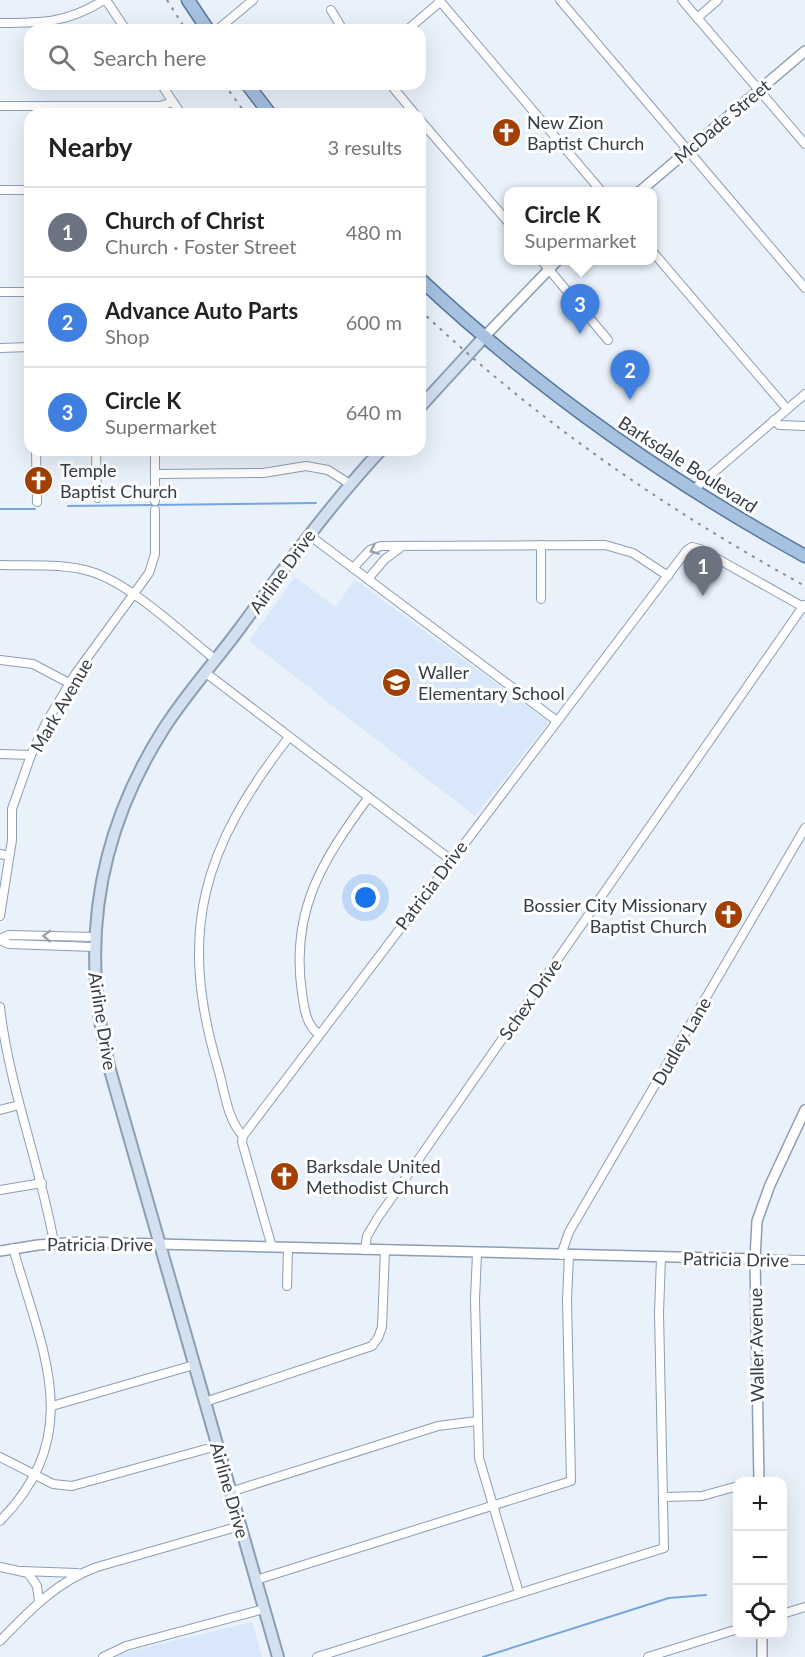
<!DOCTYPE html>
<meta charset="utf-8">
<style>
:root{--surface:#fff;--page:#f2f2f2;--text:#222;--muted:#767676;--line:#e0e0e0;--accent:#a23f03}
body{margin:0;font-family:Lato,sans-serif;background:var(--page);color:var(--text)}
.controls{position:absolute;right:18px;bottom:18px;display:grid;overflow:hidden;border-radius:12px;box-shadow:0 6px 24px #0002}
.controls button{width:54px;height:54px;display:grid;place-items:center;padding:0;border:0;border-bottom:2px solid var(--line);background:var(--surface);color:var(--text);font:30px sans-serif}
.you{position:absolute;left:366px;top:898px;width:21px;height:21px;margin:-15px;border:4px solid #fff;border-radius:50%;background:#1a73e8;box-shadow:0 0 0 9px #1a73e833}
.badge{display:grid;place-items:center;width:39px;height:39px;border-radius:50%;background:var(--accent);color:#fff;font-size:20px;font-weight:700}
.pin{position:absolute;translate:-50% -50px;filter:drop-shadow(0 2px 3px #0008)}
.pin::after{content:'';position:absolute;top:32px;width:21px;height:18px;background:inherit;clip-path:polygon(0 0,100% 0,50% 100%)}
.popup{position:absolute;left:504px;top:187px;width:153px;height:78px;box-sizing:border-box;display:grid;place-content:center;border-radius:12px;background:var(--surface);filter:drop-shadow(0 2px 4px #0005);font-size:20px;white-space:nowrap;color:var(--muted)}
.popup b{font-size:22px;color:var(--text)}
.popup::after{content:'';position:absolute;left:50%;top:100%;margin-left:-12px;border:12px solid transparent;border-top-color:var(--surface)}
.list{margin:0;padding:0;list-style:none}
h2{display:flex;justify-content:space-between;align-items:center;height:78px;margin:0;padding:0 24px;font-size:26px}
h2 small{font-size:20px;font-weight:400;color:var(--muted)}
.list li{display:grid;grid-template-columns:39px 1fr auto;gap:18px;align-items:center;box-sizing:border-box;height:90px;padding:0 24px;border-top:2px solid var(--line)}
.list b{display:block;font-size:22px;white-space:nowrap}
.list p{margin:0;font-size:20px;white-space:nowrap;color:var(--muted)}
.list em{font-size:20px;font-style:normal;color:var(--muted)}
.icon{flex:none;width:33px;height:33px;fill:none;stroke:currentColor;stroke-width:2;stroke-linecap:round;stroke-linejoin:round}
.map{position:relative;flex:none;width:805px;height:1657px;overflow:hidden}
.search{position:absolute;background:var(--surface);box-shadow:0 6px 24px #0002;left:24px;top:24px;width:402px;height:66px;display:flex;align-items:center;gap:15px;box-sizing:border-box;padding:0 21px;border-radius:18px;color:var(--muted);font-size:22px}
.panel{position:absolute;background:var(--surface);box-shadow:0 6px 24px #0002;left:24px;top:108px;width:402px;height:348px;border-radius:18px}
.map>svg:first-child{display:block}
</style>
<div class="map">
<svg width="805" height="1657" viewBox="0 0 805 1657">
<rect width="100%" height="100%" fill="#e9f1fb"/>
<g fill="#d8e7f9">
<polygon points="295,577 335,607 355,580 549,722 475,816 249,641"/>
<polygon points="252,1622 262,1657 115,1657 127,1652"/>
</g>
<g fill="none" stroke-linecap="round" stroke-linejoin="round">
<g stroke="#76a5de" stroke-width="2">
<polyline points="68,506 316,503"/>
<polyline points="0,509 35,509"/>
<polyline points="483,1657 669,1598 706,1595"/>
</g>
<defs>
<g id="minor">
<polyline points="106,0 126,30"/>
<polyline points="439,0 602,192"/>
<polyline points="560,0 805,288"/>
<polyline points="682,0 805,144"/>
<polyline points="331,10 343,30"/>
<polyline points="697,18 718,0"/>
<path d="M0,23C43,23 67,23 104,0"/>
<polyline points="217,30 253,0"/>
<polyline points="407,30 440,2"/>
<polyline points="161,84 181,114"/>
<polyline points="390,84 415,114"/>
<polyline points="0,106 160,106 173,102"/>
<polyline points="420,120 508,222"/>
<polyline points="0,190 30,190"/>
<polyline points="652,251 787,409"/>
<polyline points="541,260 608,340"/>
<polyline points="0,292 30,292"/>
<polyline points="0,348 30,347"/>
<polyline points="774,420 779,425 805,426"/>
<polyline points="36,450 37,502"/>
<polyline points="96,450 97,498"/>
<polyline points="155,450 155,501"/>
<polyline points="155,474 263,473 306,466 328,470 350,484"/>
<polyline points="692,491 805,394"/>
<polyline points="309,535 557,721"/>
<polyline points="541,545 541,599"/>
<path d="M0,565C30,566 63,563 92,572C131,584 183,634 216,660"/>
<polyline points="353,568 370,550 381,546 605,545 633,553 668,576"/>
<polyline points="368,579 385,559 400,548"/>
<polyline points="0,660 33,664 69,683"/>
<polyline points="206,673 451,860"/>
<polyline points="0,754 31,755"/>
<polyline points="0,854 9,856"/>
<polyline points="0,916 12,840 12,809 31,755 47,721 76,673 149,573 155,554 155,510"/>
<polyline points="0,939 9,935 95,937"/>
<polyline points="0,940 9,944 94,947"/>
<path d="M0,1007C9,1088 40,1163 54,1243"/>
<path d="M319,1034C306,1026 304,1007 302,993C290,911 322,861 368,798"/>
<polyline points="0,1110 19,1105"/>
<path d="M243,1136C227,1120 224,1088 218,1068C177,930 203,848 289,737"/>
<polyline points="0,1190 42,1183"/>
<polyline points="272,1247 242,1142 243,1136 687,550 692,547 700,549 805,608"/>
<polyline points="365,1250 367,1236 377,1219 804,605"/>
<polyline points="477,1253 475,1300 479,1458 519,1593"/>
<polyline points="561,1255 569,1232 805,828"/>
<polyline points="755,1259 805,1260"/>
<polyline points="287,1286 288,1248"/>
<polyline points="205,1402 372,1346 378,1338 382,1327 385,1250"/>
<polyline points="52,1406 194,1365"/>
<polyline points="0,1457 53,1484 72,1486 217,1446"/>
<polyline points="230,1492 438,1426 477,1421"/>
<polyline points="663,1497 702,1496 738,1486"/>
<path d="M0,1521C87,1433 42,1351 13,1248"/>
<polyline points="0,1567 28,1573 37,1586 39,1601"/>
<polyline points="22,1571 77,1573"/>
<polyline points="256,1580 571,1481 567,1300 569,1255"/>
<polyline points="782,1614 805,1607"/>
<path d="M0,1641C30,1610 56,1582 97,1567L240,1526"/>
<polyline points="103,1657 126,1646 264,1609"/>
<polyline points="317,1657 664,1548 659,1313 661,1258"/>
<polyline points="648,1657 738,1629"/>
</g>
<g id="tertiary">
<polyline points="639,192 805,51"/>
<polyline points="485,336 558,260"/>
<polyline points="0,1251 38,1245 80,1242 755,1259"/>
<polyline points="759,1482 755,1259 757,1221 770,1185 805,1110"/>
<polyline points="762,1634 762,1657"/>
</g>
<g id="secondary">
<polyline points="420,407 485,336"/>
<path d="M278,1657L110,1070C79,949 96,836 163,730C185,695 215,662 240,628C285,567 329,506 381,450"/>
</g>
<g id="primary">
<polyline points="188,0 208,30"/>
<polyline points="247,84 270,114"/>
<path d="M420,279C536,388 665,479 805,556"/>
</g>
</defs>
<use href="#minor" stroke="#8c9eb5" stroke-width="10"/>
<use href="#tertiary" stroke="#8c9eb5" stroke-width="12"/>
<use href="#secondary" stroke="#8c9eb5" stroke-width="14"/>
<use href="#primary" stroke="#59789e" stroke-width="15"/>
<use href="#minor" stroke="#fff" stroke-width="8"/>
<use href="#tertiary" stroke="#fff" stroke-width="9"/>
<use href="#secondary" stroke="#d3e0f0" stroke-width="10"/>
<use href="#primary" stroke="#a7c1e1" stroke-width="12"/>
<g stroke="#858d97" stroke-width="2" stroke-dasharray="3 6" stroke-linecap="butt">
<polyline points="167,0 186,30"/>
<polyline points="224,84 246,114"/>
<path d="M420,310C537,421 664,508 805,586"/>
</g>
</g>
<defs><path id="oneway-chevron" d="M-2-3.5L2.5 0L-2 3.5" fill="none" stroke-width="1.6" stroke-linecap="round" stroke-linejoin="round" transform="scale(1.5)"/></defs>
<g stroke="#9a9ea3">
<use href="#oneway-chevron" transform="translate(374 550) rotate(156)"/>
<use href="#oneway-chevron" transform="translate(47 936) rotate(-178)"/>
</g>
<defs>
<symbol id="church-disc" viewBox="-11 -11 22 22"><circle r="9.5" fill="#a23f03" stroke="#fff"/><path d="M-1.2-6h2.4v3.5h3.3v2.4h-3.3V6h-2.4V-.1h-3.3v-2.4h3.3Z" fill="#fff"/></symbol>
<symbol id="school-disc" viewBox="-11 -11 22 22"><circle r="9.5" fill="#a23f03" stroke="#fff"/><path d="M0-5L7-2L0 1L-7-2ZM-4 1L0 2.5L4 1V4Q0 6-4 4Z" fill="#fff"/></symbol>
</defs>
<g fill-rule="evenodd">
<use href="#church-disc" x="490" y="116" width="33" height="33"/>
<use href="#church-disc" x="22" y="464" width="33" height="33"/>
<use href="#school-disc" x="380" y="666" width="33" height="33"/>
<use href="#church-disc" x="712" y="898" width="33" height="33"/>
<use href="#church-disc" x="268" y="1160" width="33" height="33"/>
</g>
<g text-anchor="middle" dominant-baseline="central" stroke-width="6" stroke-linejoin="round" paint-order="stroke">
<g font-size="18" fill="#353d47" stroke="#fff">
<text transform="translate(722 121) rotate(-40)">McDade Street</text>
<text transform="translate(688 464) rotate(33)">Barksdale Boulevard</text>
<text transform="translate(282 571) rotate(-54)">Airline Drive</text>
<text transform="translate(61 705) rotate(-60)">Mark Avenue</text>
<text transform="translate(431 885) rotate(-53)">Patricia Drive</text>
<text transform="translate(530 999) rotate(-55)">Schex Drive</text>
<text transform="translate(103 1021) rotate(81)">Airline Drive</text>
<text transform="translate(681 1041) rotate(-60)">Dudley Lane</text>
<text x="100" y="1244">Patricia Drive</text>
<text transform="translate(736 1259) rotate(1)">Patricia Drive</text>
<text transform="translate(756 1345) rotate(-91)">Waller Avenue</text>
<text transform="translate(230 1490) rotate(74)">Airline Drive</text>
</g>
<g font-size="18" fill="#353d47" stroke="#fff" text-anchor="start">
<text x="527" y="122">New Zion<tspan x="527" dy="21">Baptist Church</tspan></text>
<text x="60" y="470">Temple<tspan x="60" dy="21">Baptist Church</tspan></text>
<text x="418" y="672">Waller<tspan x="418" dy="21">Elementary School</tspan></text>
<text x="707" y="905" text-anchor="end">Bossier City Missionary<tspan x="707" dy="21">Baptist Church</tspan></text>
<text x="306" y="1166">Barksdale United<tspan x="306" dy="21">Methodist Church</tspan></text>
</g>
</g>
</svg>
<div class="controls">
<button>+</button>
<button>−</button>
<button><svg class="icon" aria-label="locate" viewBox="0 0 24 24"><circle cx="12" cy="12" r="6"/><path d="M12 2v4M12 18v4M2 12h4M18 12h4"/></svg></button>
</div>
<div class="you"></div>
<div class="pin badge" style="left:703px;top:596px;background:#6b7280">1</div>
<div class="pin badge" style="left:630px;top:400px;background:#3f7fe0">2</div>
<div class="pin badge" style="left:580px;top:334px;background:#3f7fe0">3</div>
<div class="popup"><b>Circle K</b>Supermarket</div>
<div class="search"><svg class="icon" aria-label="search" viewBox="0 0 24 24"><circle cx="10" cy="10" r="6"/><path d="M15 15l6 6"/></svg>Search here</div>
<section class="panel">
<h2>Nearby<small>3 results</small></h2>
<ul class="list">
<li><span class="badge" style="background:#6b7280">1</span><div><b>Church of Christ</b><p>Church · Foster Street</p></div><em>480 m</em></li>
<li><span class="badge" style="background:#3f7fe0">2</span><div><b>Advance Auto Parts</b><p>Shop</p></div><em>600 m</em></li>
<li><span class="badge" style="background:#3f7fe0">3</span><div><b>Circle K</b><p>Supermarket</p></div><em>640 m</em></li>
</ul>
</section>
</div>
